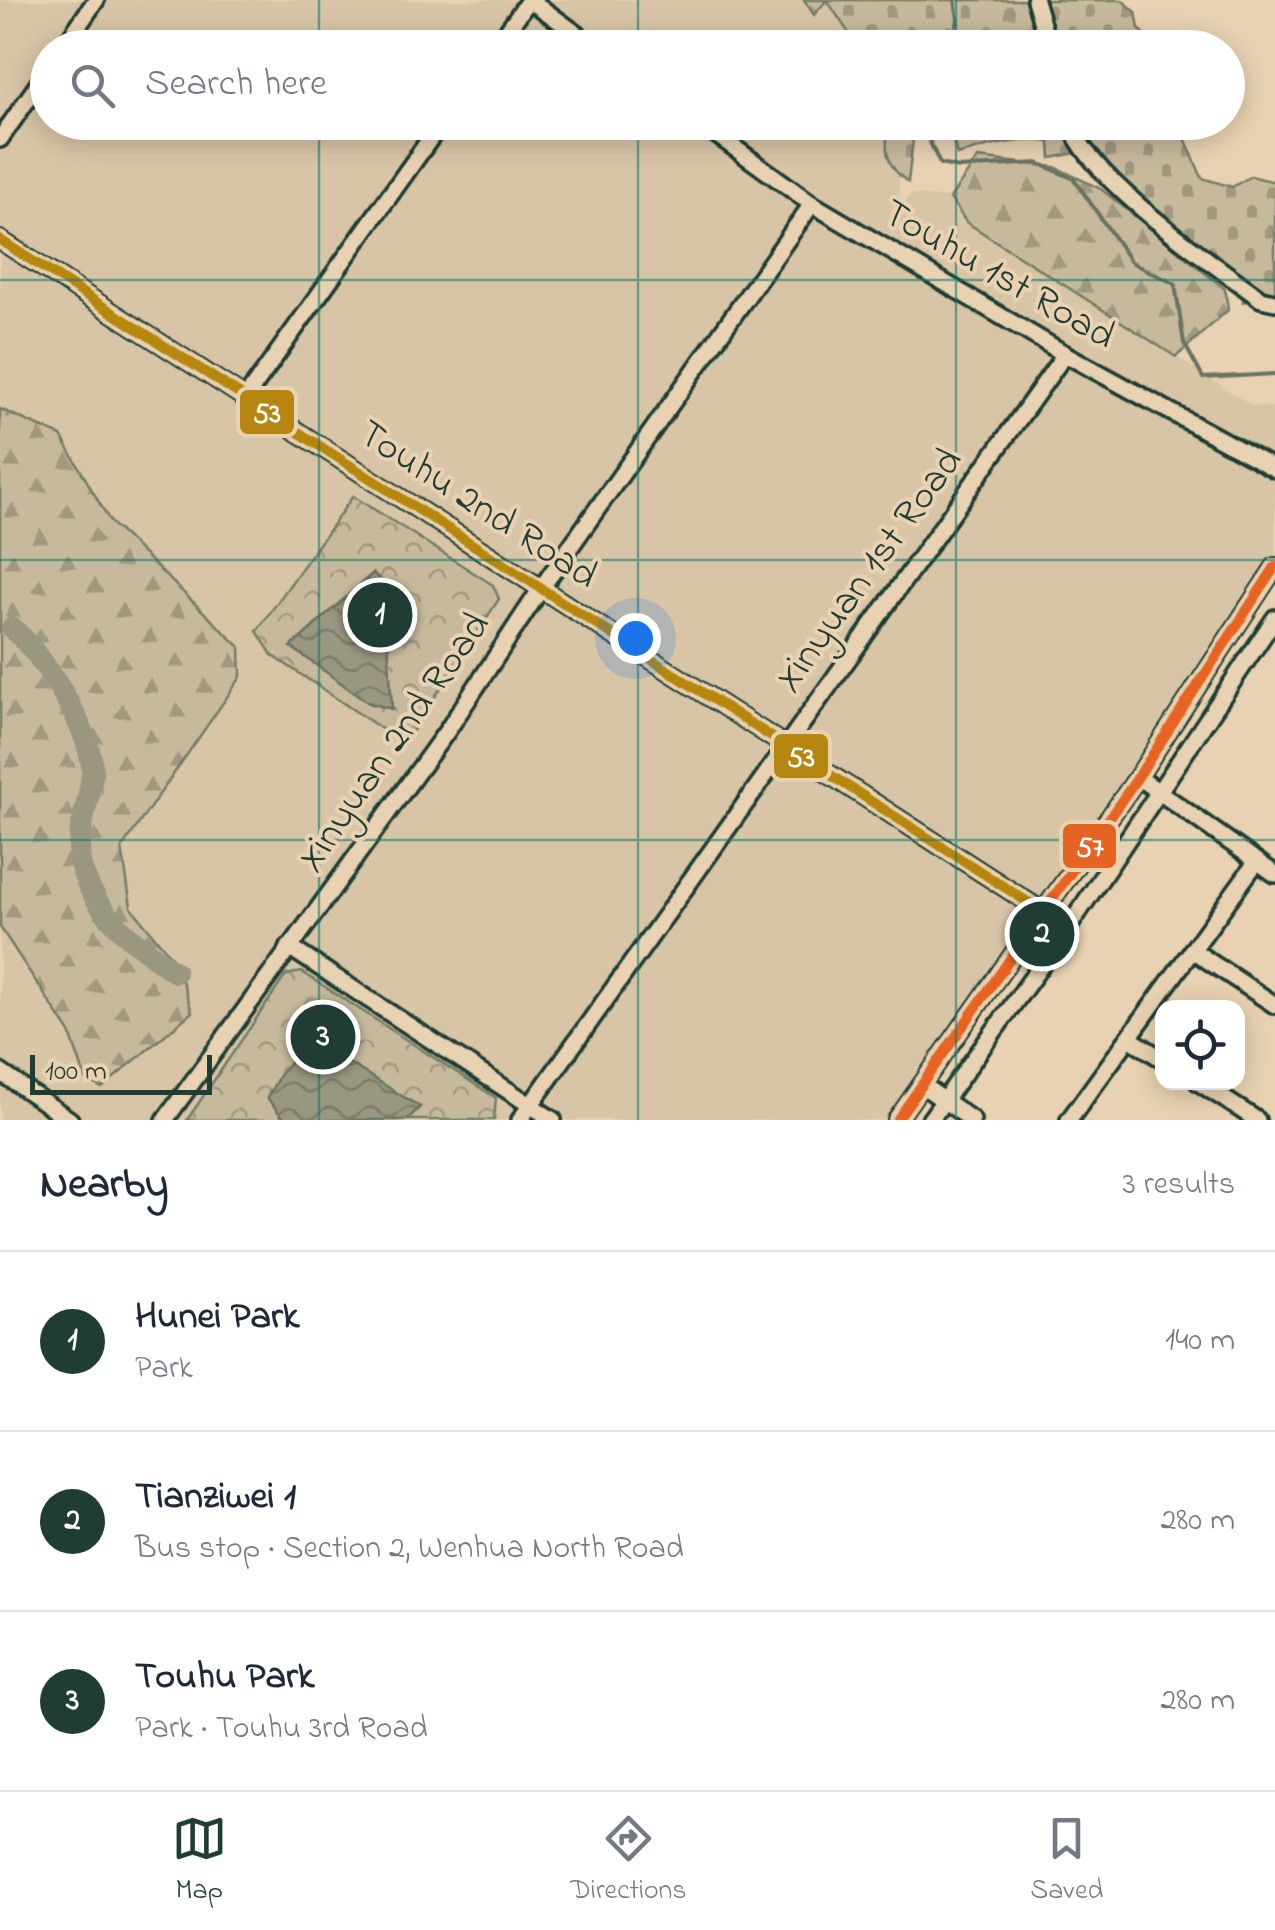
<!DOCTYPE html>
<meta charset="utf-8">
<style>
:root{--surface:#fff;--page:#f6f6f7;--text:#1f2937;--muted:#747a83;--line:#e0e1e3;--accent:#1f3d34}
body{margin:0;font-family:"Indie Flower",sans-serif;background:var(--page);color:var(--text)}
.controls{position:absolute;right:30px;bottom:30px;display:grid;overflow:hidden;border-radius:20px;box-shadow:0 5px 25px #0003}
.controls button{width:90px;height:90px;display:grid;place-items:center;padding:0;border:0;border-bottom:2px solid var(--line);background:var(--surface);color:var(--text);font:50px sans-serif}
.scale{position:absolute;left:30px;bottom:25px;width:182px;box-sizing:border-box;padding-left:10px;border:5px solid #1f3d34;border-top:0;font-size:28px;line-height:35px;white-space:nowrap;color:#1f3d34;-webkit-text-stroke:8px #e8d2b1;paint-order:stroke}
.you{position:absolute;left:635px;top:638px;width:35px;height:35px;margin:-25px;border:8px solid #fff;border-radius:50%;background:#1a73e8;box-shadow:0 0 0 15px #1a73e833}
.badge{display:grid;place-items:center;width:65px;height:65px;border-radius:50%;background:var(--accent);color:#fff;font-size:32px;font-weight:700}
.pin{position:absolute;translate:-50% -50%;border:5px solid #fff;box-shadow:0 2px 10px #0006}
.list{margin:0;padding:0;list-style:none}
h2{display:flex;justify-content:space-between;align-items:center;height:130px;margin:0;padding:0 40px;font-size:42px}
h2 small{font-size:32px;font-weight:400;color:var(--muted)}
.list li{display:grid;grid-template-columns:65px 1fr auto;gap:30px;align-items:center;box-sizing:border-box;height:180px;padding:0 40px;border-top:2px solid var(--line)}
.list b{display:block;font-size:38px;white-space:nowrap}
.list p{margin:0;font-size:32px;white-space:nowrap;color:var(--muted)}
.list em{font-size:32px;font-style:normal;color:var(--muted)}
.icon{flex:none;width:55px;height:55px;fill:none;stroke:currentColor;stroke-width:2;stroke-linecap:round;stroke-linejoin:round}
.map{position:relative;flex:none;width:1275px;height:1120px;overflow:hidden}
.search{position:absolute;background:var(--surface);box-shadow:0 5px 25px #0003;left:30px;right:30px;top:30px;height:110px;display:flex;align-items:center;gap:25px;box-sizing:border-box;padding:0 35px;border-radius:55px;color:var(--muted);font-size:38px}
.sheet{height:670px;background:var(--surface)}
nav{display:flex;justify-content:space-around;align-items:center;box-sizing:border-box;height:140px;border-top:2px solid var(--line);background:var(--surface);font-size:28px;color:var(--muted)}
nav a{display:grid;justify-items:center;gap:5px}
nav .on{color:var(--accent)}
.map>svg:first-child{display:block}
</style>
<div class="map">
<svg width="1275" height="1120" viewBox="0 0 1275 1120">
<defs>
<pattern id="forest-firs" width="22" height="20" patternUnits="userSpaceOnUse" patternTransform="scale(2.5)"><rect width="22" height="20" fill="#c7ba9c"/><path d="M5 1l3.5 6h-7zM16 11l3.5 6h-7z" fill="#a19880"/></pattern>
<pattern id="cemetery-stones" width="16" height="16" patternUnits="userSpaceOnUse" patternTransform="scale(2.5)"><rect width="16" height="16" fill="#c7ba9c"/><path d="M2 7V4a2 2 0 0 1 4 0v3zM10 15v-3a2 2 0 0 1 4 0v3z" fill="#a19880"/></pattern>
<pattern id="park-crowns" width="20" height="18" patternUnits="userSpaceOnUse" patternTransform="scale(2.5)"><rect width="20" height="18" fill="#c7ba9c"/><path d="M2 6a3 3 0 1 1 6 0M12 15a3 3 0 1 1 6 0" fill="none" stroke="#a19880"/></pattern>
<pattern id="water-waves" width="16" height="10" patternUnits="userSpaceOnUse" patternTransform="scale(2.5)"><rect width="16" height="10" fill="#999780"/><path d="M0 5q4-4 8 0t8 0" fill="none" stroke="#7c7c6a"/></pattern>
</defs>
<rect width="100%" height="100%" fill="#e8d2b1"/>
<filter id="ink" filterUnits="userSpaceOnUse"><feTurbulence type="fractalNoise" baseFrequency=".01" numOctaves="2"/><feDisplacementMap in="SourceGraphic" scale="20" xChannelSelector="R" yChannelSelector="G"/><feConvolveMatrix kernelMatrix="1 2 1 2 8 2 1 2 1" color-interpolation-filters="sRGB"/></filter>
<g filter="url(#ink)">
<polygon fill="#d8c5a6" points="0,0 858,0 882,47 48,48 48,122 876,123 877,132 898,154 900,211 911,194 950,198 967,222 1251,405 1275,408 1275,566 890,1120 0,1120 0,927 70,1033 86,1080 177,964 131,907 122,848 241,676 240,647 111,523 61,436 0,409"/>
<g fill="url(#forest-firs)" stroke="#737c68" stroke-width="2.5">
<polygon points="978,158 1055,167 1101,189 1225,289 1228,310 1176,357 966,222 950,198"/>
<polygon points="0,409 61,436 111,523 240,647 241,677 122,848 131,907 177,964 192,1012 102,1088 86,1080 70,1033 0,927"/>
</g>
<g fill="url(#cemetery-stones)" stroke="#737c68" stroke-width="2.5">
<polygon points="804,0 1122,0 1136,12 1139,29 1159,47 978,47 986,38 982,31 950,47 858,47 827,0 814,15"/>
<path d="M889,123H915L908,182C885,166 884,149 889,123Z"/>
<path d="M949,123H1185V138L1202,178L1232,187L1251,176L1275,182V294L1243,302V280L1156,214L1100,159L1085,151L1051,158L1050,142C1017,137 988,146 957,155Z"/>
</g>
<g fill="url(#park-crowns)" stroke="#737c68" stroke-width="2.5">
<polygon points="353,496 493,585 499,599 404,744 272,655 257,631"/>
<polygon points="302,972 496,1098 494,1120 187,1120 286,975"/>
</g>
<g fill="url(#water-waves)" stroke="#687362" stroke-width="2.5">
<polygon points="373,573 408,606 387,621 392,709 369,703 291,647"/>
<polygon points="310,1039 420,1107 407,1120 285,1120 267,1098 280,1074"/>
</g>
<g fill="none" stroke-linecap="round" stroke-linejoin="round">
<g stroke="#687362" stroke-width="4">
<polyline points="952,48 958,19 955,0"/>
<polyline points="929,122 928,138 940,164 959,168 1038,163 1074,179 1131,262 1175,284 1184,343 1203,378 1275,374"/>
</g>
<path stroke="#999780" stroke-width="22" d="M12,628C42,653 95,735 92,774C90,805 71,841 83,873C101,920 136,944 175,972"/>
<defs>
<g id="minor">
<polyline points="530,0 596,48"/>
<polyline points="1035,0 1049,48"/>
<polyline points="63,48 96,0"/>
<polyline points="495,48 529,0"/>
<polyline points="699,122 812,204 1065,354 1275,469"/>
<path d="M1070,122C1087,179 1211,262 1261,299L1275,302"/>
<polyline points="0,139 48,70"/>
<polyline points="0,240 1068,928"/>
<polyline points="247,396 442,122"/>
<polyline points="1138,777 1275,874"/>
<polyline points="289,947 553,1120"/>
<polyline points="1192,950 1275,1005"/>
<polyline points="1129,1038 1162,1059"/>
<polyline points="0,1072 70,1120"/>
<polyline points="1198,1082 1257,1120"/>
<polyline points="922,1085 972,1120"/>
<polyline points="165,1120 447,731 542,587 812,204"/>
<polyline points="520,1120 1065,354"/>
<polyline points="897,1120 1138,777 1275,567"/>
<polyline points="930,1120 1068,928 1275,618"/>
<polyline points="1069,1120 1257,861"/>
</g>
</defs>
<use href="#minor" stroke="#1f3d34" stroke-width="22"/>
<use href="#minor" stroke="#e8d2b1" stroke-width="15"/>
<defs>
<polyline id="bus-1" points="0,240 1068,928"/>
<polyline id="bus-2" points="897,1120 1138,777 1275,567"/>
</defs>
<use href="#bus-1" stroke="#e8d2b1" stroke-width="18"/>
<use href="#bus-2" stroke="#e8d2b1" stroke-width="18"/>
<use href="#bus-1" stroke="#b68610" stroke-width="10"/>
<use href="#bus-2" stroke="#e76323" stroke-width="10"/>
</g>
</g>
<path fill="none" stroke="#0f766e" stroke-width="2.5" stroke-opacity="0.55" d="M319,0V48M638,0V48M956,0V48M319,122V1120M638,122V1120M956,122V1120M0,280H1275M0,560H1275M0,840H1275"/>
<g text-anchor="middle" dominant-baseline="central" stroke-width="8" stroke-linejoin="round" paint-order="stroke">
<g font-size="40" fill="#1f3d34" stroke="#e8d2b1">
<text transform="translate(998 276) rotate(30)">Touhu 1st Road</text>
<text transform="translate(477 506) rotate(33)">Touhu 2nd Road</text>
<text transform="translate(870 571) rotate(-54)">Xinyuan 1st Road</text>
<text transform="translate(395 743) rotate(-55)">Xinyuan 2nd Road</text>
</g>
</g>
<g stroke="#e8d2b1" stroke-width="4">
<rect x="238" y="388" width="58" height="48" rx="10" fill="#b68610"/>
<rect x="772" y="732" width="58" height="48" rx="10" fill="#b68610"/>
<rect x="1061" y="822" width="57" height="48" rx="10" fill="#e76323"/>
</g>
<g font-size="28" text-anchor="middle" font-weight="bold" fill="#fff">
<text x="267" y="422">53</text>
<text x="801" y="766">53</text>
<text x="1090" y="856">57</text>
</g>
</svg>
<div class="controls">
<button><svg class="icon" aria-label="locate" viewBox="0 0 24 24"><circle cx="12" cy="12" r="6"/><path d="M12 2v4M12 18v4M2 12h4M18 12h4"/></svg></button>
</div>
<div class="scale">100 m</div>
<div class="you"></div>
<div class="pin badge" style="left:380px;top:615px">1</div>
<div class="pin badge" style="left:1042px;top:934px">2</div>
<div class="pin badge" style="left:323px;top:1037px">3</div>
<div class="search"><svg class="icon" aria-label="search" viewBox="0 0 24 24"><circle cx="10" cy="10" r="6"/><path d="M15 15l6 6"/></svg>Search here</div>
</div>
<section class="sheet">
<h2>Nearby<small>3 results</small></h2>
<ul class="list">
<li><span class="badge">1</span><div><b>Hunei Park</b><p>Park</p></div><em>140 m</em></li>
<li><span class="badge">2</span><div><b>Tianziwei 1</b><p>Bus stop · Section 2, Wenhua North Road</p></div><em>280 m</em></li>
<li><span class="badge">3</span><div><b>Touhu Park</b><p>Park · Touhu 3rd Road</p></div><em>280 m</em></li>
</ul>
</section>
<nav>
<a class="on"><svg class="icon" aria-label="map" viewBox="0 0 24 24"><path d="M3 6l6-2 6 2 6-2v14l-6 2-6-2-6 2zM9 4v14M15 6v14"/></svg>Map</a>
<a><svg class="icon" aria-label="directions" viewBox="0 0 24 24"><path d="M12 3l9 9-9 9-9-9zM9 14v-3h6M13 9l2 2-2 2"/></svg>Directions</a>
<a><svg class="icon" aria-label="saved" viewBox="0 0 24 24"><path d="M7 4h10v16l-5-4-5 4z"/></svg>Saved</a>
</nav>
